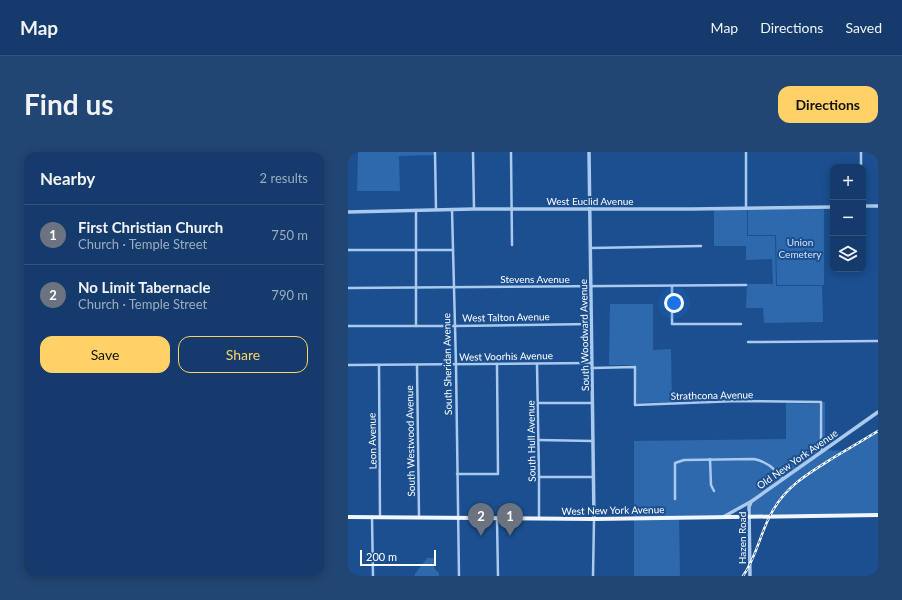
<!DOCTYPE html>
<meta charset="utf-8">
<style>
:root{--surface:#143b6b;--page:#214673;--text:#f1f3f6;--muted:#9dadc1;--line:#33557e;--accent:#ffd166}
body{margin:0;font-family:Lato,sans-serif;background:var(--page);color:var(--text)}
.controls{position:absolute;right:12px;top:12px;display:grid;overflow:hidden;border-radius:8px;box-shadow:0 2px 10px #0003}
.controls button{width:36px;height:36px;display:grid;place-items:center;padding:0;border:0;border-bottom:1px solid var(--line);background:var(--surface);color:var(--text);font:20px sans-serif}
.scale{position:absolute;left:12px;bottom:10px;width:76px;box-sizing:border-box;padding-left:4px;border:2px solid #fff;border-top:0;font-size:11px;line-height:14px;white-space:nowrap;color:#fff;-webkit-text-stroke:3px #1b4f8f;paint-order:stroke}
.you{position:absolute;left:326px;top:151px;width:14px;height:14px;margin:-10px;border:3px solid #fff;border-radius:50%;background:#1a73e8;box-shadow:0 0 0 6px #1a73e833}
.badge{display:grid;place-items:center;width:26px;height:26px;border-radius:50%;background:var(--accent);color:#fff;font-size:13px;font-weight:700}
.pin{position:absolute;translate:-50% -33px;filter:drop-shadow(0 1px 2px #0008)}
.pin::after{content:'';position:absolute;top:21px;width:14px;height:12px;background:inherit;clip-path:polygon(0 0,100% 0,50% 100%)}
.list{margin:0;padding:0;list-style:none}
h2{display:flex;justify-content:space-between;align-items:center;height:52px;margin:0;padding:0 16px;font-size:17px}
h2 small{font-size:13px;font-weight:400;color:var(--muted)}
.list li{display:grid;grid-template-columns:26px 1fr auto;gap:12px;align-items:center;box-sizing:border-box;height:60px;padding:0 16px;border-top:1px solid var(--line)}
.list b{display:block;font-size:15px;white-space:nowrap}
.list p{margin:0;font-size:13px;white-space:nowrap;color:var(--muted)}
.list em{font-size:13px;font-style:normal;color:var(--muted)}
.actions{display:flex;gap:8px;padding:12px 16px}
.actions a{flex:1;padding:9px 0;border:1px solid var(--accent);border-radius:12px;text-align:center;font-size:14px;color:var(--accent)}
.actions .main{background:var(--accent);color:#111}
.icon{flex:none;width:22px;height:22px;fill:none;stroke:currentColor;stroke-width:2;stroke-linecap:round;stroke-linejoin:round}
.map{position:relative;flex:none;width:530px;height:424px;overflow:hidden;border-radius:12px}
header{display:flex;align-items:center;gap:24px;box-sizing:border-box;height:56px;padding:0 20px;background:var(--surface);border-bottom:1px solid var(--line)}
header strong{font-size:19px}
nav{display:flex;gap:22px;margin-inline-start:auto;font-size:14px}
.intro{display:flex;align-items:center;justify-content:space-between;box-sizing:border-box;height:96px;padding:0 24px}
h1{margin:0;font-size:28px}
.button{padding:10px 18px;border-radius:12px;background:var(--accent);color:#111;font-size:14px;font-weight:700}
main{display:flex;gap:24px;padding:0 24px}
aside{flex:1;background:var(--surface);border-radius:12px;box-shadow:0 2px 10px #0003}
.map>svg:first-child{display:block}
</style>
<header>
<strong>Map</strong>
<nav><a>Map</a><a>Directions</a><a>Saved</a></nav>
</header>
<div class="intro"><h1>Find us</h1><a class="button">Directions</a></div>
<main>
<aside>
<h2>Nearby<small>2 results</small></h2>
<ul class="list">
<li><span class="badge" style="background:#6b7280">1</span><div><b>First Christian Church</b><p>Church · Temple Street</p></div><em>750 m</em></li>
<li><span class="badge" style="background:#6b7280">2</span><div><b>No Limit Tabernacle</b><p>Church · Temple Street</p></div><em>790 m</em></li>
</ul>
<div class="actions"><a class="main">Save</a><a>Share</a></div>
</aside>
<div class="map">
<svg width="530" height="424" viewBox="0 0 530 424">
<rect width="100%" height="100%" fill="#1b4f8f"/>
<g fill="#2e69ad">
<polygon points="10,0 86,0 86,3 51,4 52,39 9,39"/>
<polygon points="476,57 476,133 429,133 428,83 400,83 400,58"/>
<polygon points="366,58 399,58 399,84 427,84 428,134 474,134 475,170 416,171 415,156 398,156 399,132 425,132 424,107 398,108 398,94 366,94"/>
<polygon points="262,152 305,152 305,198 323,197 324,250 289,251 288,215 286,213 261,213"/>
<polygon points="473,250 477,250 477,296 474,297"/>
<polygon points="438,251 471,252 472,299 404,347 374,363 286,365 286,289 438,287"/>
<polygon points="530,278 530,361 403,363 403,355 405,350 478,298 496,299"/>
<polygon points="331,367 332,424 286,424 286,368"/>
<polygon points="79,406 85,406 87,407 87,412 86,416 91,421 91,424 67,424 67,422"/>
</g>
<g fill="none" stroke-linecap="round" stroke-linejoin="round">
<g stroke="#a9c9ee" stroke-width="2.5">
<polyline points="87,0 88,58"/>
<polyline points="125,0 126,57"/>
<polyline points="163,0 164,93"/>
<polyline points="398,0 398,56"/>
<polyline points="513,0 513,15"/>
<polyline points="104,58 108,213 111,424"/>
<polyline points="243,96 353,94"/>
<polyline points="0,98 105,98"/>
<polyline points="324,134 324,172 393,172"/>
<polyline points="0,136 398,133"/>
<polyline points="0,174 107,174 243,172"/>
<polyline points="68,174 68,58"/>
<polyline points="400,190 530,189"/>
<polyline points="189,212 191,325 191,366"/>
<polyline points="0,213 244,211"/>
<polyline points="31,213 32,365"/>
<polyline points="69,213 71,365"/>
<polyline points="244,216 287,215 287,253 389,249 473,250 473,300"/>
<polyline points="190,251 244,251"/>
<polyline points="191,288 245,289"/>
<polyline points="362,307 363,333 366,339"/>
<polyline points="109,322 150,322 149,212"/>
<polyline points="191,325 245,325"/>
<path d="M327,347V311L336,308L406,307C420,310 426,317 435,327"/>
<polyline points="24,365 25,424"/>
<polyline points="149,367 150,424"/>
<polyline points="245,424 246,367"/>
</g>
<g stroke="#a9c9ee" stroke-width="3.5">
<polyline points="241,0 246,367"/>
<polyline points="515,54 530,54"/>
<polyline points="0,60 126,57 343,57 485,55"/>
<polyline points="375,365 404,349 530,260"/>
<polyline points="402,424 401,355 403,350"/>
</g>
<polyline stroke="#f0f6ff" stroke-width="4" points="0,365 246,367 530,363"/>
<defs>
<path id="rail" d="M395,424C409,404 412,381 424,360C438,334 461,321 485,306C500,297 515,288 530,279"/>
</defs>
<use href="#rail" stroke="#fff" stroke-width="2.5"/>
<use href="#rail" stroke="#1b4f8f" stroke-width="1" stroke-dasharray="3" stroke-linecap="butt"/>
</g>
<g text-anchor="middle" dominant-baseline="central" stroke-width="4" stroke-linejoin="round" paint-order="stroke">
<g font-size="10" fill="#fff" stroke="#1b4f8f">
<text x="242" y="49">West Euclid Avenue</text>
<text x="187" y="127">Stevens Avenue</text>
<text transform="translate(158 165) rotate(-1)">West Talton Avenue</text>
<text transform="translate(236 183) rotate(-91)">South Woodward Avenue</text>
<text transform="translate(158 204) rotate(-1)">West Voorhis Avenue</text>
<text transform="translate(99 212) rotate(-91)">South Sheridan Avenue</text>
<text transform="translate(364 243) rotate(-1)">Strathcona Avenue</text>
<text transform="translate(24 289) rotate(-91)">Leon Avenue</text>
<text transform="translate(62 289) rotate(-91)">South Westwood Avenue</text>
<text transform="translate(183 289) rotate(-91)">South Hull Avenue</text>
<text transform="translate(449 307) rotate(-35)">Old New York Avenue</text>
<text transform="translate(265 358) rotate(-1)">West New York Avenue</text>
<text transform="translate(394 386) rotate(-90)">Hazen Road</text>
</g>
<g font-size="10" fill="#cfe3fa" stroke="#1b4f8f">
<text x="452" y="90">Union<tspan x="452" dy="12">Cemetery</tspan></text>
</g>
</g>
</svg>
<div class="controls">
<button>+</button>
<button>−</button>
<button><svg class="icon" aria-label="layers" viewBox="0 0 24 24"><path d="M12 4l9 5-9 5-9-5zM3 14l9 5 9-5"/></svg></button>
</div>
<div class="scale">200 m</div>
<div class="you"></div>
<div class="pin badge" style="left:162px;top:384px;background:#6b7280">1</div>
<div class="pin badge" style="left:133px;top:384px;background:#6b7280">2</div>
</div>
</main>
